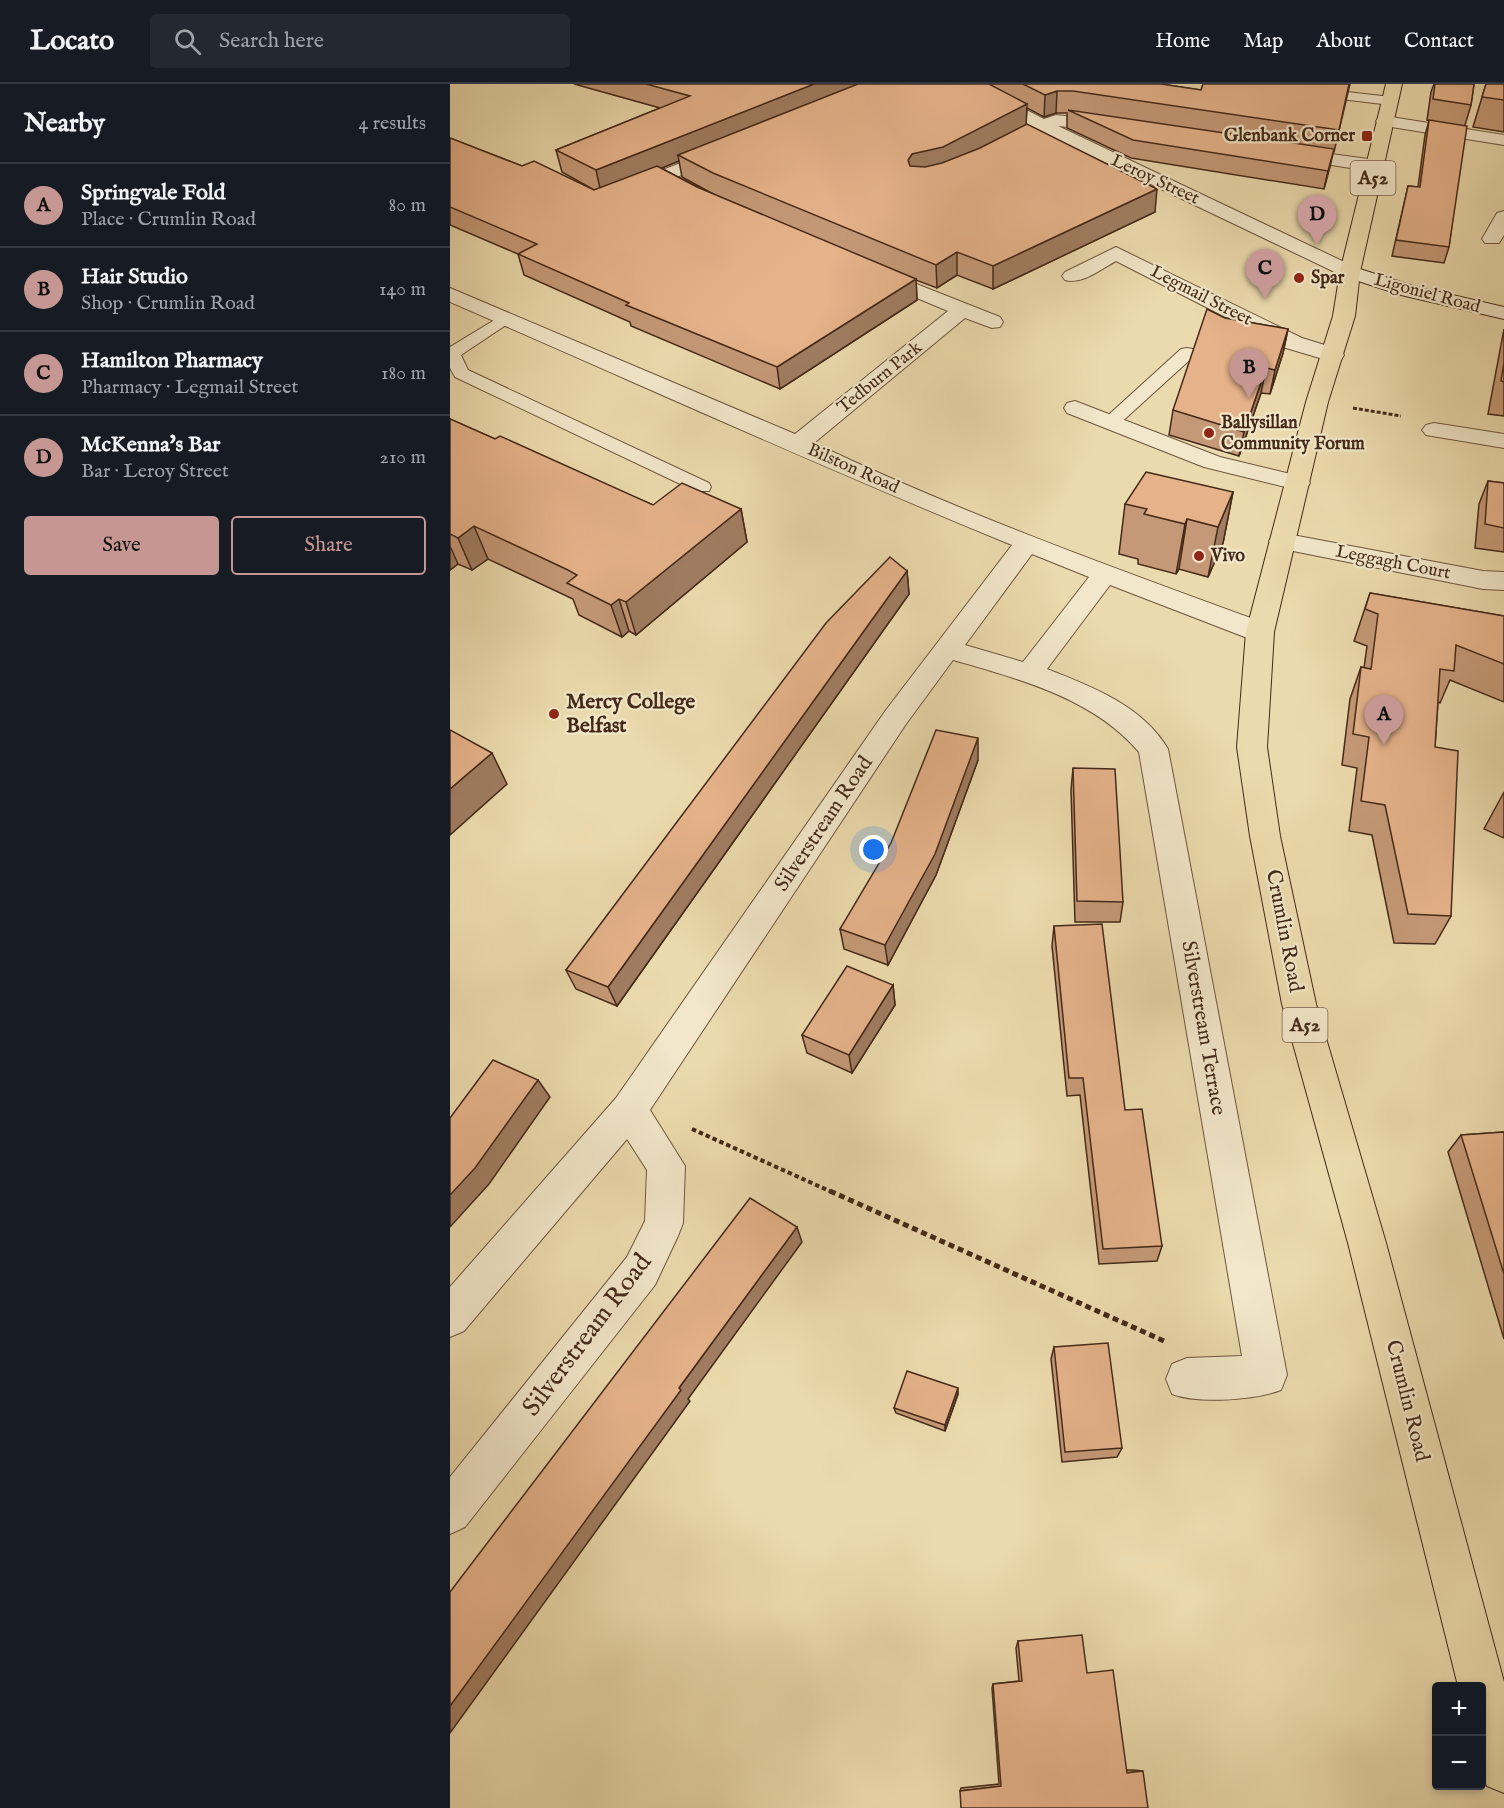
<!DOCTYPE html>
<meta charset="utf-8">
<style>
:root{--surface:#171b24;--page:#242831;--text:#f1f3f6;--muted:#9ea1a6;--line:#363941;--accent:#c59692}
body{margin:0;font-family:"IM FELL English",serif;background:var(--page);color:var(--text)}
.controls{position:absolute;right:18px;bottom:18px;display:grid;overflow:hidden;border-radius:6px;box-shadow:0 3px 9px #0003}
.controls button{width:54px;height:54px;display:grid;place-items:center;padding:0;border:0;border-bottom:2px solid var(--line);background:var(--surface);color:var(--text);font:30px sans-serif}
.you{position:absolute;left:424px;top:766px;width:21px;height:21px;margin:-15px;border:4px solid #fff;border-radius:50%;background:#1a73e8;box-shadow:0 0 0 9px #1a73e833}
.badge{display:grid;place-items:center;width:39px;height:39px;border-radius:50%;background:var(--accent);color:#111;font-size:20px;font-weight:700}
.pin{position:absolute;translate:-50% -50px;filter:drop-shadow(0 2px 3px #0008)}
.pin::after{content:'';position:absolute;top:32px;width:21px;height:18px;background:inherit;clip-path:polygon(0 0,100% 0,50% 100%)}
.list{margin:0;padding:0;list-style:none}
h2{display:flex;justify-content:space-between;align-items:center;height:78px;margin:0;padding:0 24px;font-size:26px}
h2 small{font-size:20px;font-weight:400;color:var(--muted)}
.list li{display:grid;grid-template-columns:39px 1fr auto;gap:18px;align-items:center;box-sizing:border-box;height:84px;padding:0 24px;border-top:2px solid var(--line)}
.list b{display:block;font-size:22px;white-space:nowrap}
.list p{margin:0;font-size:20px;white-space:nowrap;color:var(--muted)}
.list em{font-size:20px;font-style:normal;color:var(--muted)}
.actions{display:flex;gap:12px;padding:18px 24px}
.actions a{flex:1;padding:14px 0;border:2px solid var(--accent);border-radius:6px;text-align:center;font-size:21px;color:var(--accent)}
.actions .main{background:var(--accent);color:#111}
.icon{flex:none;width:33px;height:33px;fill:none;stroke:currentColor;stroke-width:2;stroke-linecap:round;stroke-linejoin:round}
.map{position:relative;flex:none;width:1054px;height:1724px;overflow:hidden}
header{display:flex;align-items:center;gap:36px;box-sizing:border-box;height:84px;padding:0 30px;background:var(--surface);border-bottom:2px solid var(--line)}
header strong{font-size:28px}
nav{display:flex;gap:33px;margin-inline-start:auto;font-size:21px}
.search{width:420px;height:54px;background:var(--page);display:flex;align-items:center;gap:15px;box-sizing:border-box;padding:0 21px;border-radius:6px;color:var(--muted);font-size:22px}
main{display:flex}
aside{flex:1;background:var(--surface)}
.map>svg:first-child{display:block}
</style>
<header>
<strong>Locato</strong>
<div class="search"><svg class="icon" aria-label="search" viewBox="0 0 24 24"><circle cx="10" cy="10" r="6"/><path d="M15 15l6 6"/></svg>Search here</div>
<nav><a>Home</a><a>Map</a><a>About</a><a>Contact</a></nav>
</header>
<main>
<aside>
<h2>Nearby<small>4 results</small></h2>
<ul class="list">
<li><span class="badge">A</span><div><b>Springvale Fold</b><p>Place · Crumlin Road</p></div><em>80 m</em></li>
<li><span class="badge">B</span><div><b>Hair Studio</b><p>Shop · Crumlin Road</p></div><em>140 m</em></li>
<li><span class="badge">C</span><div><b>Hamilton Pharmacy</b><p>Pharmacy · Legmail Street</p></div><em>180 m</em></li>
<li><span class="badge">D</span><div><b>McKenna's Bar</b><p>Bar · Leroy Street</p></div><em>210 m</em></li>
</ul>
<div class="actions"><a class="main">Save</a><a>Share</a></div>
</aside>
<div class="map">
<svg width="1054" height="1724" viewBox="0 0 1054 1724">
<rect width="100%" height="100%" fill="#ebdaad"/>
<filter id="stains"><feTurbulence type="fractalNoise" baseFrequency=".00333" numOctaves="4"/><feColorMatrix values="0 0 0 0 .2 0 0 0 0 .09 0 0 0 0 .02 0 0 0 .5 -.17"/></filter>
<radialGradient id="worn" r=".72"><stop offset=".6" stop-color="#630" stop-opacity="0"/><stop offset="1" stop-color="#630" stop-opacity=".3"/></radialGradient>
<g fill="none" stroke-linecap="round" stroke-linejoin="round">
<defs>
<g id="lane">
<polygon points="870,5 941,13 948,17 941,21 865,12 863,9"/>
<polygon points="56,229 64,234 62,237 11,271 18,286 259,399 261,403 259,407 245,407 5,293 0,284 0,263"/>
<polygon points="737,264 743,265 745,269 743,273 666,343 654,343 651,339 654,335 731,265"/>
</g>
<g id="street">
<polygon points="504,0 525,0 594,35 606,31 666,38 669,42 666,46 660,47 608,42 907,184 910,188 907,192 893,192 594,49 555,70 543,70 540,66 543,62 581,42"/>
<polygon points="935,32 1054,51 1054,61 929,41 926,37 929,33"/>
<polygon points="272,63 281,68 278,72 185,110 178,112 169,106 171,102"/>
<polygon points="836,64 926,76 935,82 926,88 830,73 827,69"/>
<polygon points="1054,127 1054,151 1049,159 1035,159 1032,155 1047,129"/>
<path d="M666,163L852,254L891,266L894,271L891,276L883,278L836,264L666,177C651,185 632,201 615,196L612,192L615,188Z"/>
<path d="M426,184L550,233L553,238L550,243L542,244L515,234L364,359C511,429 666,485 820,541L824,548L820,555L810,557L800,555L660,501L597,585C641,602 693,622 718,665L837,1291L831,1306C805,1316 748,1320 722,1310L716,1295L722,1280L737,1274L792,1272L689,668C643,614 569,595 503,576L456,640L200,1026L235,1082L233,1139L228,1152L205,1201L15,1443L0,1450V1393L177,1173L195,1137L197,1086L177,1055L14,1247L0,1253V1203L166,1014L436,626L562,461C373,384 187,299 0,218V204L345,350L498,227L419,194L416,190L419,186ZM582,470L639,493L573,578L515,561Z"/>
<polygon points="625,317 770,373 857,394 860,399 857,404 848,406 754,383 617,329 614,324 617,319"/>
<polygon points="984,339 1054,350 1054,364 976,351 972,346 976,341"/>
<polygon points="832,449 1033,487 1054,488 1054,506 1033,505 823,463 819,457 823,451"/>
</g>
<polygon id="secondary" points="900,182 964,202 1054,223 1054,235 951,211 893,192 890,188 893,184"/>
<polygon id="primary" points="936,0 952,0 910,188 905,232 878,318 824,548 817,663 830,752 866,920 936,1159 1054,1598 1054,1709 1037,1702 1032,1689 1032,1602 1008,1602 898,1159 832,920 800,752 787,663 796,548 856,318 883,232 890,188"/>
</defs>
<use href="#lane" stroke="#6e553e" stroke-width="2"/>
<use href="#street" stroke="#6e553e" stroke-width="2"/>
<use href="#secondary" stroke="#442919" stroke-width="2"/>
<use href="#primary" stroke="#442919" stroke-width="2"/>
<polyline stroke="#442919" stroke-width="3" stroke-dasharray="4 2" stroke-linecap="butt" points="903,324 951,332"/>
<polyline stroke="#442919" stroke-width="4" stroke-dasharray="4.5 3" stroke-linecap="butt" points="242,1045 384,1109"/>
<polyline stroke="#442919" stroke-width="5" stroke-dasharray="6 4" stroke-linecap="butt" points="380,1107 714,1257"/>
<use href="#lane" fill="#f2e7ca" fill-rule="evenodd"/>
<use href="#street" fill="#f2e7ca" fill-rule="evenodd"/>
<use href="#secondary" fill="#f2e7ca" fill-rule="evenodd"/>
<use href="#primary" fill="#ebdaad" fill-rule="evenodd"/>
</g>
<g fill="#c59977" stroke="#442919" stroke-width="1.5" fill-rule="evenodd">
<path d="M124,0H711L751,6L753,0H900L884,68H883L874,105L681,74L617,44V29H606L594,33L577,24L576,40L705,128L543,205L507,191L487,204L466,196L467,216L330,305L181,242L180,238L74,191L68,170L0,141V54L72,82L144,106L112,88L106,66L210,24ZM229,77L232,93L265,111L247,103L211,84Z"/>
<polygon points="984,0 1024,0 1021,21 1015,41 999,163 994,179 942,172 958,102 968,103 975,51 979,37 977,36 981,8"/>
<polygon points="1036,0 1054,0 1054,48 1023,43"/>
<polygon points="775,234 838,245 833,269 820,310 811,309 789,372 719,351 723,326"/>
<polygon points="1054,245 1054,332 1038,330"/>
<polygon points="0,335 45,355 203,421 291,425 297,458 186,551 179,547 172,553 129,531 123,515 38,475 22,486 8,480 0,486"/>
<polygon points="1038,397 1054,399 1054,468 1025,464 1029,420"/>
<polygon points="783,408 773,459 758,493 729,485 726,490 688,480 688,475 669,470 675,420"/>
<polygon points="457,487 459,510 167,922 126,905 116,886"/>
<polygon points="920,509 1054,532 1054,618 1000,596 990,619 988,618 985,663 1001,832 985,860 944,859 922,751 899,747 907,684 892,681 900,615 911,583 914,584 917,562 904,557"/>
<polygon points="528,676 486,791 438,881 394,865 390,845"/>
<polygon points="623,684 673,818 670,838 625,838 621,706"/>
<polygon points="1054,708 1054,754 1034,745"/>
<polygon points="604,842 675,1026 712,1162 707,1177 649,1180 630,1011 617,1012 602,862"/>
<polygon points="443,901 445,921 402,989 357,969 352,951"/>
<polygon points="1054,1048 1054,1255 998,1068 1011,1051"/>
<polygon points="604,1263 672,1364 667,1373 612,1378 601,1275"/>
<polygon points="508,1310 495,1347 446,1329 444,1324"/>
<polygon points="568,1557 637,1589 676,1686 683,1686 693,1687 510,1707 511,1704 549,1700 542,1604 543,1600 569,1597 566,1564"/>
</g>
<g fill="#a07d61" stroke="#442919" stroke-width="1.5">
<polygon points="364,0 420,0 228,71 229,77 151,109 146,86"/>
<polygon points="607,7 606,29 594,33 595,11"/>
<polygon points="577,20 576,42 493,85 462,93 458,76 462,70"/>
<polygon points="884,65 880,83 874,105 878,87"/>
<polygon points="707,105 705,128 543,205 543,182"/>
<polygon points="507,168 507,191 487,204 486,181"/>
<polygon points="466,195 467,216 330,305 327,283"/>
<polygon points="838,245 833,269 820,310 825,286"/>
<polygon points="816,284 811,309 789,372 794,348"/>
<polygon points="783,408 773,459 758,493 768,443"/>
<polygon points="291,425 297,458 186,551 176,518"/>
<polygon points="737,435 729,485 726,490 735,440"/>
<polygon points="24,442 38,475 22,486 8,454"/>
<polygon points="0,462 8,480 0,486"/>
<polygon points="457,487 459,510 167,922 158,903"/>
<polygon points="169,515 179,547 172,553 161,521"/>
<polygon points="528,654 528,676 486,791 438,881 435,861"/>
<polygon points="42,669 57,700 0,751 0,705"/>
<polygon points="443,901 445,921 402,989 399,971"/>
<polygon points="88,996 100,1013 39,1100 0,1143 0,1111"/>
<polygon points="347,1143 352,1158 238,1315 240,1317 0,1649 0,1622 229,1304"/>
<polygon points="508,1304 508,1310 495,1347 495,1341"/>
</g>
<g fill="#e5b28a" stroke="#442919" stroke-width="1.5">
<polygon points="196,0 364,0 146,86 106,66 240,12"/>
<polygon points="408,0 539,0 577,20 493,63 462,70 458,76 460,82 475,83 492,79 530,64 577,40 707,105 543,182 507,168 486,181 263,89 228,71"/>
<polygon points="573,0 711,0 751,6 753,0 899,0 889,46 623,7 607,7 595,11"/>
<polygon points="985,0 1024,0 1021,21 983,15"/>
<polygon points="1036,0 1054,0 1054,16 1032,13"/>
<polygon points="618,26 884,65 878,87 683,56"/>
<polygon points="979,36 1017,42 999,163 946,156 958,102 970,103"/>
<polygon points="0,54 72,82 84,77 144,106 207,82 247,103 466,195 327,283 176,221 179,219 68,170 87,160 0,123"/>
<polygon points="757,225 775,234 838,245 825,286 816,284 794,348 723,326"/>
<polygon points="1054,279 1054,298 1051,297"/>
<polygon points="0,335 45,355 50,352 203,421 232,399 291,425 176,518 169,515 161,521 117,499 127,491 118,486 24,442 8,454 0,450"/>
<polygon points="696,388 783,408 768,443 737,435 735,440 694,430 697,425 675,420"/>
<polygon points="1038,397 1054,399 1054,444 1035,440"/>
<polygon points="440,473 457,487 158,903 116,886 376,539"/>
<polygon points="920,509 1054,532 1054,580 1006,561 1004,587 990,585 985,663 1008,667 1001,832 958,830 935,721 911,717 919,653 903,650 911,583 921,585 928,530 915,525"/>
<polygon points="0,646 42,669 0,705"/>
<polygon points="486,646 528,654 485,770 435,861 390,845 441,759"/>
<polygon points="623,684 665,685 673,818 627,817"/>
<polygon points="652,840 675,1026 692,1025 712,1162 653,1165 633,994 619,994 604,842"/>
<polygon points="397,882 443,901 399,971 352,951"/>
<polygon points="43,976 88,996 25,1084 0,1111 0,1034"/>
<polygon points="1054,1048 1054,1190 1011,1051"/>
<polygon points="300,1114 347,1143 229,1304 231,1306 0,1622 0,1508"/>
<polygon points="658,1259 672,1364 615,1368 604,1263"/>
<polygon points="457,1287 508,1304 495,1341 444,1324"/>
<polygon points="632,1551 637,1589 663,1586 677,1689 693,1687 698,1724 511,1724 510,1707 551,1702 543,1600 572,1597 568,1557"/>
</g>
<g fill="#8f2418" stroke="#f2e7ca" stroke-width="2">
<rect x="911" y="46" width="12" height="12" rx="3"/>
<circle cx="849" cy="194" r="6"/>
<circle cx="759" cy="349" r="6"/>
<circle cx="749" cy="472" r="6"/>
<circle cx="104" cy="630" r="6"/>
</g>
<g text-anchor="middle" dominant-baseline="central" stroke-width="4.5" stroke-linejoin="round" paint-order="stroke">
<g font-size="18" font-weight="bold" fill="#442919" stroke="#f2e7ca" text-anchor="start">
<text x="905" y="52" text-anchor="end">Glenbank Corner</text>
<text x="861" y="194">Spar</text>
<text x="771" y="339">Ballysillan<tspan x="771" dy="21">Community Forum</tspan></text>
<text x="761" y="472">Vivo</text>
</g>
<g font-size="18" fill="#442919" stroke="#f2e7ca">
<text transform="translate(705 96) rotate(25)">Leroy Street</text>
<text transform="translate(977 210) rotate(15)">Ligoniel Road</text>
<text transform="translate(751 212) rotate(27)">Legmail Street</text>
<text transform="translate(430 294) rotate(-39)">Tedburn Park</text>
<text transform="translate(403 385) rotate(24)">Bilston Road</text>
<text transform="translate(943 479) rotate(11)">Leggagh Court</text>
</g>
<g fill="#f2e7ca" stroke="#78624e" stroke-width="1.5">
<rect x="900.5" y="77" width="45" height="34" rx="4.5"/>
<rect x="832.5" y="924" width="45" height="34" rx="4.5"/>
</g>
<g font-size="20" font-weight="bold" fill="#442919">
<text x="923" y="94">A52</text>
<text x="855" y="941">A52</text>
</g>
<g font-size="21" font-weight="bold" fill="#442919" stroke="#f2e7ca" text-anchor="start">
<text x="116" y="618">Mercy College<tspan x="116" dy="24">Belfast</tspan></text>
</g>
<g font-size="21" fill="#442919" stroke="#f2e7ca">
<text transform="translate(374 740) rotate(-56)">Silverstream Road</text>
<text transform="translate(834 847) rotate(79)">Crumlin Road</text>
<text transform="translate(753 944) rotate(80)">Silverstream Terrace</text>
<text transform="translate(957 1317) rotate(76)">Crumlin Road</text>
</g>
<g font-size="26" fill="#442919" stroke="#f2e7ca">
<text transform="translate(137 1251) rotate(-53)">Silverstream Road</text>
</g>
</g>
<rect width="100%" height="100%" filter="url(#stains)"/>
<rect width="100%" height="100%" fill="url(#worn)"/>
</svg>
<div class="controls">
<button>+</button>
<button>−</button>
</div>
<div class="you"></div>
<div class="pin badge" style="left:934px;top:661px">A</div>
<div class="pin badge" style="left:799px;top:314px">B</div>
<div class="pin badge" style="left:815px;top:215px">C</div>
<div class="pin badge" style="left:867px;top:161px">D</div>
</div>
</main>
